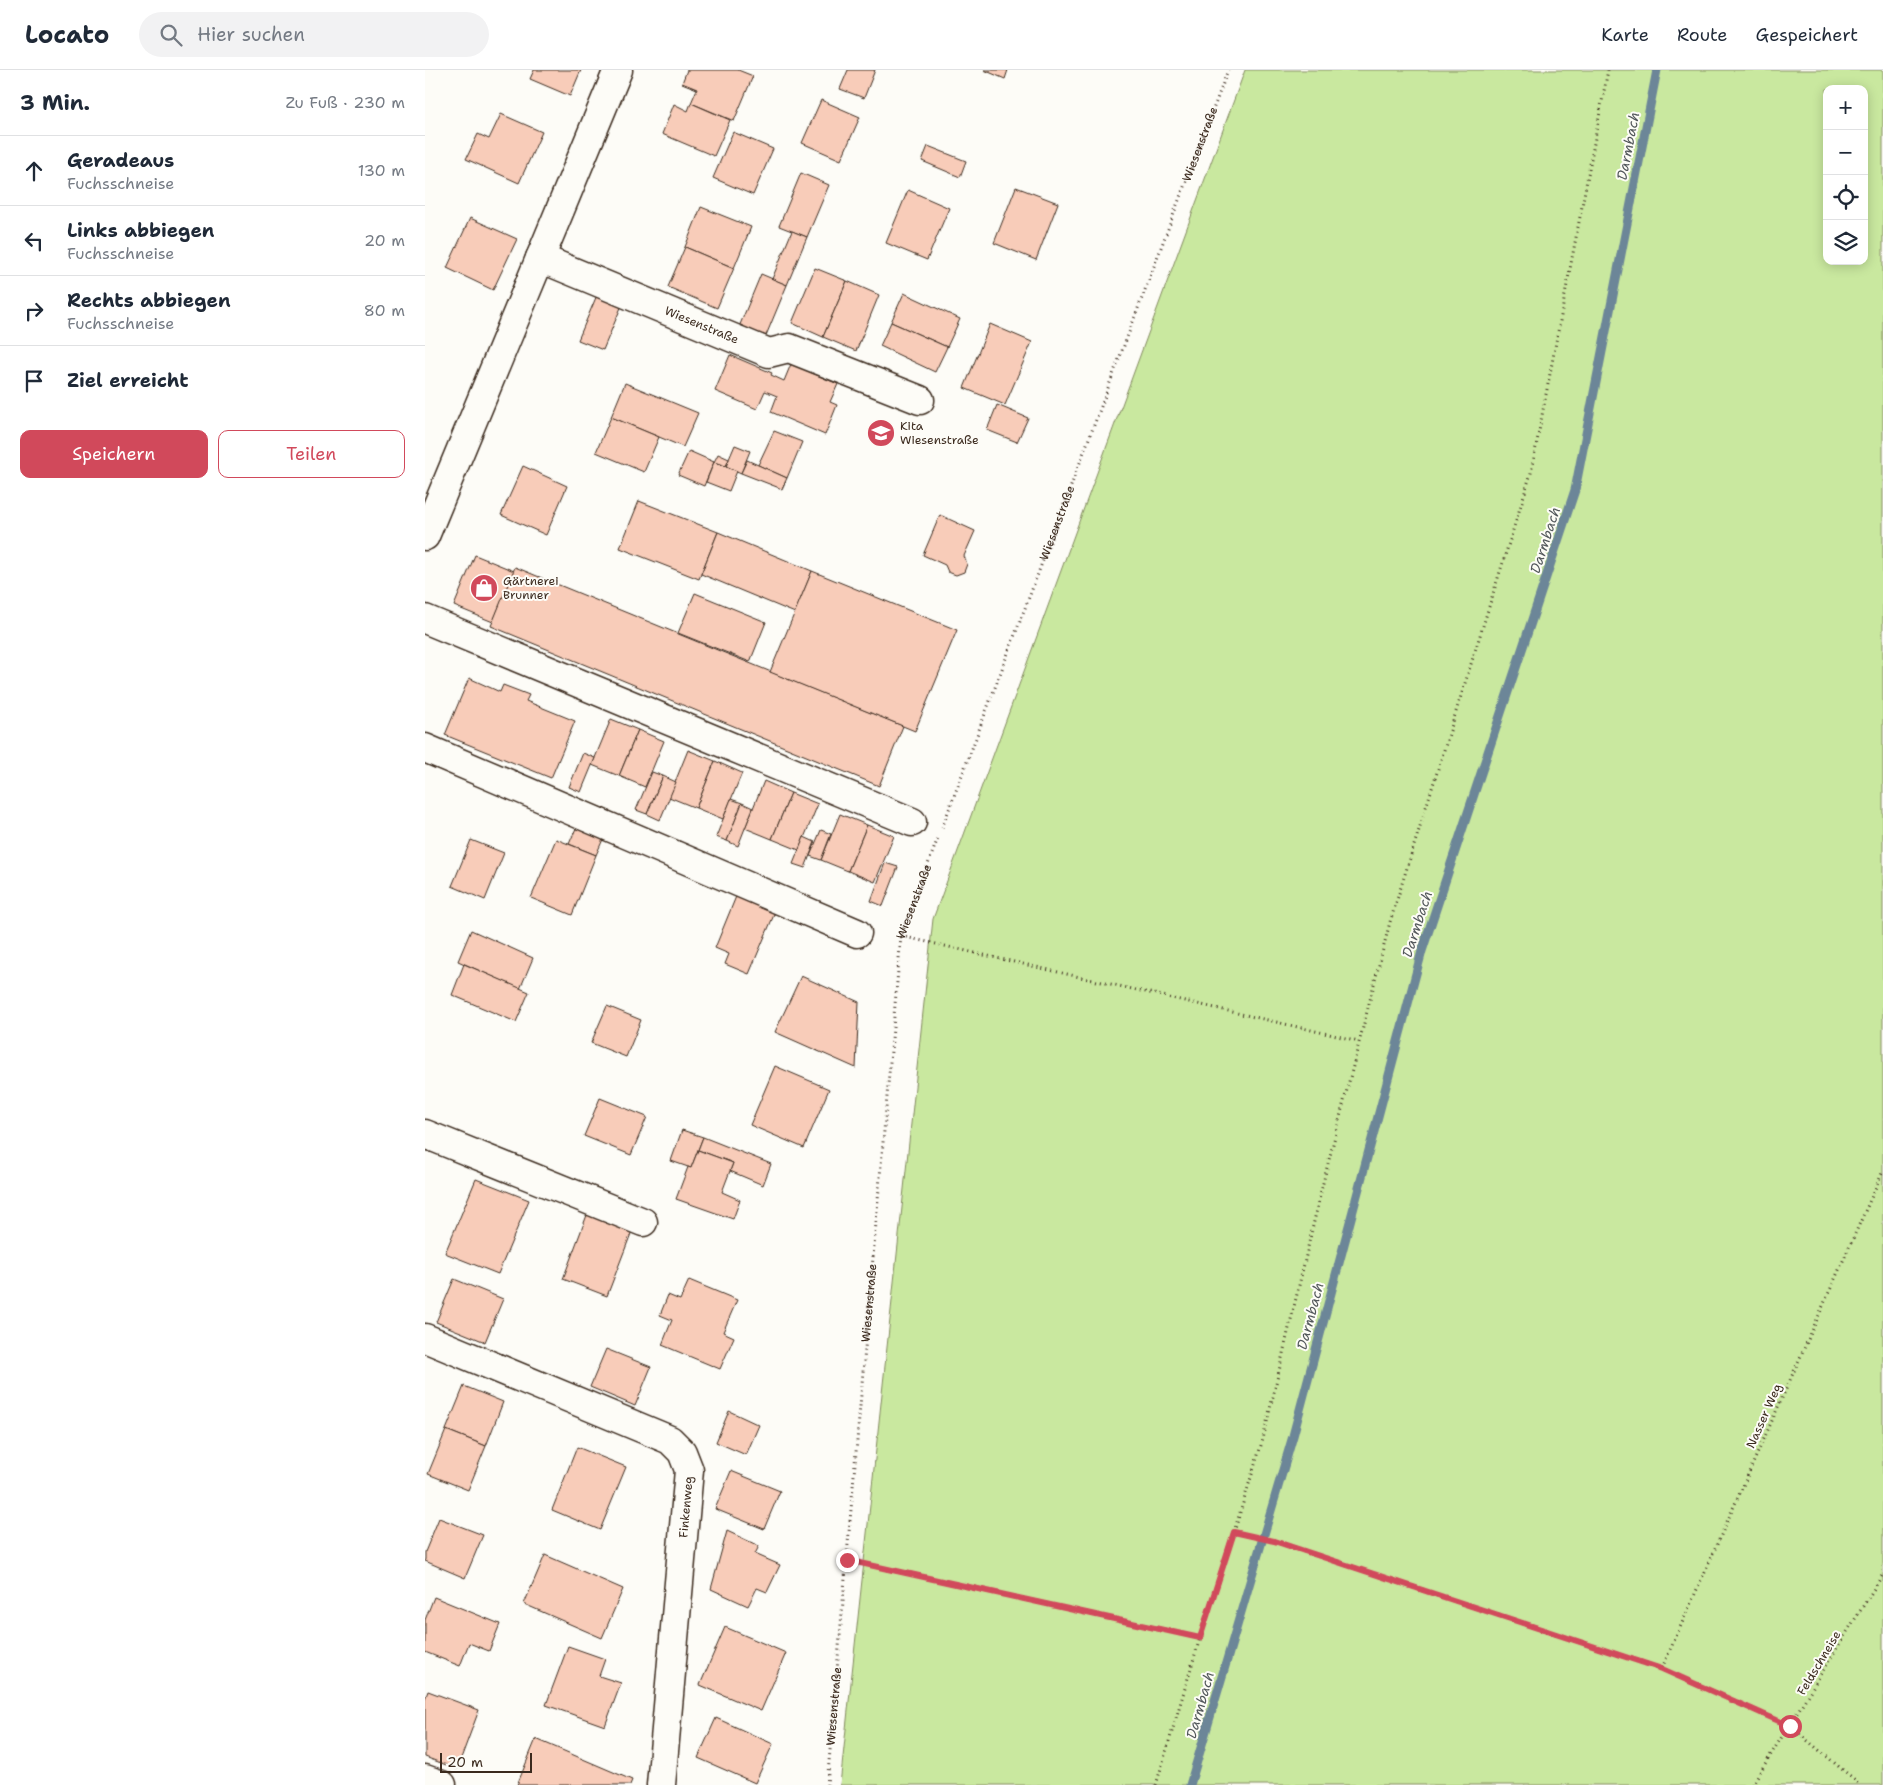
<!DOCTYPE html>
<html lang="de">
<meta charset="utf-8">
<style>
:root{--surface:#fff;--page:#f2f2f3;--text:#1f2937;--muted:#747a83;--line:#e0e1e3;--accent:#d1495b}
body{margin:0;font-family:"Shantell Sans",sans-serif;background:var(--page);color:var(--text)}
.controls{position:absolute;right:15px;top:15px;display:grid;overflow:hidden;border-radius:10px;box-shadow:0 2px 12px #0003}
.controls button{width:45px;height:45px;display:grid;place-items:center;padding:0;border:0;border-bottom:1px solid var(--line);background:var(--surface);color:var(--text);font:25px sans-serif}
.scale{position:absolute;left:15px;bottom:12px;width:92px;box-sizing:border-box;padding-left:5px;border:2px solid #3b2a1e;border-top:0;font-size:14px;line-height:18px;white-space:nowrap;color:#3b2a1e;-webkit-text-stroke:4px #fdfcf7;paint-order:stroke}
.stop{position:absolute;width:15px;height:15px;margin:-11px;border:4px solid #d1495b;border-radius:50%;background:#fff}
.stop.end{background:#d1495b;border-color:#fff;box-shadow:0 1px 5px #0008}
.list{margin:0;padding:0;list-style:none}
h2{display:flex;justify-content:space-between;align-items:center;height:65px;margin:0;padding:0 20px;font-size:21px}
h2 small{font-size:16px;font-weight:400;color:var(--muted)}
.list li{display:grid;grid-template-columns:32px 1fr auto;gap:15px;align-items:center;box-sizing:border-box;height:70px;padding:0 20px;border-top:1px solid var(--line)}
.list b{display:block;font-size:19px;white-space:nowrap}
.list p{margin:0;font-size:16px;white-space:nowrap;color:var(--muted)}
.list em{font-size:16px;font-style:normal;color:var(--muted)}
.actions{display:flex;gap:10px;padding:15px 20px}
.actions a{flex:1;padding:11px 0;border:1px solid var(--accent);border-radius:10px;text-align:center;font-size:18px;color:var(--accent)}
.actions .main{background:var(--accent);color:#fff}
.icon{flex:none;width:28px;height:28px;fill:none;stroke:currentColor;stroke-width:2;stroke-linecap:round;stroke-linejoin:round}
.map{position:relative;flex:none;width:1458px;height:1715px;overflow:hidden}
header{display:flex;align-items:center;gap:30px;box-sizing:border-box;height:70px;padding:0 25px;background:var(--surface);border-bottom:1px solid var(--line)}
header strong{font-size:24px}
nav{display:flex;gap:28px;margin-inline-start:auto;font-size:18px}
.search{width:350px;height:45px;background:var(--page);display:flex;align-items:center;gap:12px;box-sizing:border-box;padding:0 18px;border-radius:28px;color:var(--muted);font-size:19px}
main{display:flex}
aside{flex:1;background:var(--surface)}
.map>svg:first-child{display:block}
</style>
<header>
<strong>Locato</strong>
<div class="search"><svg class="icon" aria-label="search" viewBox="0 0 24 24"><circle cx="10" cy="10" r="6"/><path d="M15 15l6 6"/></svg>Hier suchen</div>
<nav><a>Karte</a><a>Route</a><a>Gespeichert</a></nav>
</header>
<main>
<aside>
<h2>3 Min.<small>Zu Fuß · 230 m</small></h2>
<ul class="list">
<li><svg class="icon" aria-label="ahead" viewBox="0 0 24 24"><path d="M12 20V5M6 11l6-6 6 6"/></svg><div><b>Geradeaus</b><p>Fuchsschneise</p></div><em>130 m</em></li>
<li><svg class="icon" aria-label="left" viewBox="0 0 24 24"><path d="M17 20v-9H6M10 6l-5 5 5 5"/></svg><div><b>Links abbiegen</b><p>Fuchsschneise</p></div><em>20 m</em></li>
<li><svg class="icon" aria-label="right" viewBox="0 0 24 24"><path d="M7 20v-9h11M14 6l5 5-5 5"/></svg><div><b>Rechts abbiegen</b><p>Fuchsschneise</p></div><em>80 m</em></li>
<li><svg class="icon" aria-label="arrive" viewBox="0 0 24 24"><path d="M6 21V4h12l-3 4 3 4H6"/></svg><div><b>Ziel erreicht</b></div></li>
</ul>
<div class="actions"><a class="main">Speichern</a><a>Teilen</a></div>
</aside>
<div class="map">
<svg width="1458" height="1715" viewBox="0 0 1458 1715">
<rect width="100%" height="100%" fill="#fdfcf7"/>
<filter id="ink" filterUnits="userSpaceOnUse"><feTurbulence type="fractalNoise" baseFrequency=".02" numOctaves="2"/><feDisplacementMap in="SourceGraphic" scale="10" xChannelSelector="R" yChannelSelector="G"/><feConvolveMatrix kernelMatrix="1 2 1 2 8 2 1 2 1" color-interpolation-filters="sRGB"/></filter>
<g filter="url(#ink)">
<path fill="#c9e89f" stroke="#82895e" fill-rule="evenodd" d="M820,0H1458V1715H415L508,849ZM1402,19H1439V191H1402Z"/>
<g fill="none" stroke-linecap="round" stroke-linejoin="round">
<polyline stroke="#6c8698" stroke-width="9" points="765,1715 868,1366 997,881 1150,420 1232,0"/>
</g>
<g fill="#f8ccb9" stroke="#3b2a1e">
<polygon points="109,0 156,0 145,26 105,9"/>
<polygon points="262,0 313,0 328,6 309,51 266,33 272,19 257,13"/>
<polygon points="423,0 450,0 439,28 415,19"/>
<polygon points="559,0 583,0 580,9"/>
<polygon points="396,30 435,47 416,90 377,73"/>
<polygon points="266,33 305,50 289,86 237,64 249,34 263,41"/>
<polygon points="76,44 117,62 94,113 41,89 53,64 64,69"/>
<polygon points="308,62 348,79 328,125 288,108"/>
<polygon points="503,76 541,91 535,107 497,91"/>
<polygon points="376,103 404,115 382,167 354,156"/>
<polygon points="591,117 633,133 611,190 569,173"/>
<polygon points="483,120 524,138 502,190 461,173"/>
<polygon points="276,137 326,157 309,198 260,177"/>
<polygon points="45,148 92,169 68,220 22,198"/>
<polygon points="367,161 382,167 362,215 347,209"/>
<polygon points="260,177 309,198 292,238 243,217"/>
<polygon points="390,198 422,211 398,267 367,253"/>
<polygon points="336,204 362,215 340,268 314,257"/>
<polygon points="422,211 454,225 431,281 398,267"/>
<polygon points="479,223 535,249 522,277 466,252"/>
<polygon points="172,225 197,235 178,280 153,270"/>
<polygon points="466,252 522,277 510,302 455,276"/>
<polygon points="565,254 607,272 580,335 539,318"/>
<polygon points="305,285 347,303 346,305 359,311 366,294 413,314 405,332 412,335 400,365 346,342 352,326 340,321 332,339 290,321"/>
<polygon points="200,313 273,343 258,377 186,347"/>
<polygon points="572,335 603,348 592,372 562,360"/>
<polygon points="186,347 234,367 219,402 171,382"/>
<polygon points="349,361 377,372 362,408 333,395"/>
<polygon points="310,375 325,381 316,403 301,396"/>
<polygon points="264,381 289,392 279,416 253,405"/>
<polygon points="293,384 304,389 301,396 289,392"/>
<polygon points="322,390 362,408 357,419 316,403"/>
<polygon points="289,392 312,401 304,421 281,412"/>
<polygon points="98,396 142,416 121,465 76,445"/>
<polygon points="214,431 293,462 274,509 195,478"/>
<polygon points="515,445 550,461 539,486 542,494 539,502 531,505 523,502 520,495 498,485"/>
<polygon points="293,462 387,501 370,543 276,504"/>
<polygon points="50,485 89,501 68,552 29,536"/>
<polygon points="90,497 478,656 454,716 66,556"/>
<polygon points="387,501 532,560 490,661 345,602"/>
<polygon points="270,523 341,552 325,592 253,563"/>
<polygon points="44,608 75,622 78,615 104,625 101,631 150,651 126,708 20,665"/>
<polygon points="186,649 213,660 194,706 167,695"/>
<polygon points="213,660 239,671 220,717 194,706"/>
<polygon points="263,680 290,691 271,738 244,727"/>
<polygon points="158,683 170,688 156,722 144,717"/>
<polygon points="290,691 317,703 298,749 271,738"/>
<polygon points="227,702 238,706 222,744 211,740"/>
<polygon points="238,706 251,712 235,750 222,744"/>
<polygon points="339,711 366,723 347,769 320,758"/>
<polygon points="366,723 393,734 374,780 347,769"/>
<polygon points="306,729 317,733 302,771 291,767"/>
<polygon points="317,733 328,738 313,776 302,771"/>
<polygon points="415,744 442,755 423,801 396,790"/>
<polygon points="442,755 469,766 450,812 423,801"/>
<polygon points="152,756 179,767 171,785 144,774"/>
<polygon points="396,760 406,764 396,790 385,786"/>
<polygon points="379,767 390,772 380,798 368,794"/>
<polygon points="131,769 171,785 147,845 106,828"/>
<polygon points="46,770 79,783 60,830 27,816"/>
<polygon points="460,793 473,797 458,836 446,831"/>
<polygon points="312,824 351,840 324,904 300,894 304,884 290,878"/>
<polygon points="46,860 108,888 95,919 33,891"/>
<polygon points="39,894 104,922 91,952 27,925"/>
<polygon points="376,906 434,932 431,998 350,962"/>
<polygon points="182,936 216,950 201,987 166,973"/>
<polygon points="350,996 404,1019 379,1078 325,1055"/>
<polygon points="175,1028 222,1047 206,1085 159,1066"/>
<polygon points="257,1060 278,1067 266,1098 246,1091"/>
<polygon points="278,1067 346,1094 338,1115 305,1101 308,1093 273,1080"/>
<polygon points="273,1080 308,1093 297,1122 315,1130 308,1149 251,1129 263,1097 266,1098"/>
<polygon points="51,1109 104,1130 73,1204 20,1183"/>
<polygon points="162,1145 207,1161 182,1226 138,1209"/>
<polygon points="29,1209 78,1229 60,1272 11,1252"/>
<polygon points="264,1210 312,1230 298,1262 309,1267 295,1299 237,1275 247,1250 235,1245 243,1225 255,1230"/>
<polygon points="181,1279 226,1297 210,1336 165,1317"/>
<polygon points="39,1316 78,1332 61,1376 21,1360"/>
<polygon points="304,1341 334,1355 321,1385 291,1372"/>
<polygon points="21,1360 61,1376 43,1420 3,1404"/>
<polygon points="152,1377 201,1397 175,1460 127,1440"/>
<polygon points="306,1401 355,1421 339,1459 290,1439"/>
<polygon points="14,1448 58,1465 40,1508 0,1491 0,1482"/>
<polygon points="302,1461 334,1476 330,1484 355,1495 342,1522 332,1518 323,1536 286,1519"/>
<polygon points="120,1485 198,1519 177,1568 99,1534"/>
<polygon points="9,1527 75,1554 64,1581 44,1573 35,1596 0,1582 0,1550"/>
<polygon points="300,1557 361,1583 336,1641 275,1615"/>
<polygon points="143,1576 180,1589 174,1606 196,1613 180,1656 121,1635"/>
<polygon points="3,1621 54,1640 32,1699 0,1687 0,1629"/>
<polygon points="291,1648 348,1674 330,1713 273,1688"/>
<polygon points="111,1669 207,1710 205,1715 92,1715"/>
</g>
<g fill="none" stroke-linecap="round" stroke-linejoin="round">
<defs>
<g id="minor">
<path id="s3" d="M115,188L344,283L364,278L495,330"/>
<polyline points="0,466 193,0"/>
<polyline points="0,549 487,752"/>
<polyline points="0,678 432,863"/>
<polyline points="0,1064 218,1152"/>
<polyline points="0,1268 245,1370 257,1382 264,1400 236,1715"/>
<polyline points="0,1709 17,1715"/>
</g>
</defs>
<use href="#minor" stroke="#3b2a1e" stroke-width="31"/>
<g stroke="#3b2a1e" stroke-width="3" stroke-dasharray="1 4" stroke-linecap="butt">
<path id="s1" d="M517,758L803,0"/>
<polyline points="476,866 934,971"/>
<polyline points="809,1462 838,1369 898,1113 965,852 1106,403 1183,0"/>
<polyline points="422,1490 775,1568 809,1462 849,1471 1237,1599 1365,1656 1436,1715"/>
<polyline points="1237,1598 1458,1101"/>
<path id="s2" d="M402,1715L476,866L513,768"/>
<polyline points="731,1715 775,1568"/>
<polyline points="1327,1715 1458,1504"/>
</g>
<use href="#minor" stroke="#fdfcf7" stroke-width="28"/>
</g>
</g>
<g fill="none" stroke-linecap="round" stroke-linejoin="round" filter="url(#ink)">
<polyline stroke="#d1495b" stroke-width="6" points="422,1490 775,1568 809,1462 849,1471 1237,1599 1365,1656"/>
</g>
<defs>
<symbol id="school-disc" viewBox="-11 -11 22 22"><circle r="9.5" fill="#d1495b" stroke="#fdfcf7"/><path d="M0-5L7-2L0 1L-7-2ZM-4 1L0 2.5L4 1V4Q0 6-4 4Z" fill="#fff"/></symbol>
<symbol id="shop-disc" viewBox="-11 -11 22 22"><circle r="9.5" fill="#d1495b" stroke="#fdfcf7"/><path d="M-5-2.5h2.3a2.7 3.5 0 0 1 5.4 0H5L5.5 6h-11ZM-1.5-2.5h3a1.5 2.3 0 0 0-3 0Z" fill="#fff"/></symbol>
</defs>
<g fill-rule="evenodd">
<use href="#school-disc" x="440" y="347" width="32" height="32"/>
<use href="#shop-disc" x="43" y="502" width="32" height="32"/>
</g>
<g text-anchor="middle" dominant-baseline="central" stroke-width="4" stroke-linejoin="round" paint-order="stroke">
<g font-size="12" fill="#3b2a1e" stroke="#fdfcf7">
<text stroke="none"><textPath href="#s1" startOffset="731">Wiesenstraße</textPath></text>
<text stroke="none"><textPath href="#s3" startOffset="175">Wiesenstraße</textPath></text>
<text stroke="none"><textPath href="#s1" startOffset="326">Wiesenstraße</textPath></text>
<text stroke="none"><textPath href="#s2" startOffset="889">Wiesenstraße</textPath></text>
<text stroke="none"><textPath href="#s2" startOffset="484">Wiesenstraße</textPath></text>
<text transform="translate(1339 1346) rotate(-66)">Nasser Weg</text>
<text transform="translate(261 1437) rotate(-85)">Finkenweg</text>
<text transform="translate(1394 1593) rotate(-59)">Feldschneise</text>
<text stroke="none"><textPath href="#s2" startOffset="79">Wiesenstraße</textPath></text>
</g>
<g font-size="12" fill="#3b2a1e" stroke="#fdfcf7" text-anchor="start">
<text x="475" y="356">Kita<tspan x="475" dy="14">Wiesenstraße</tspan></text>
<text x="78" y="511">Gärtnerei<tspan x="78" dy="14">Brunner</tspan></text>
</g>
<g font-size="14" font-style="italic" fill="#53585b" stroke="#fdfcf7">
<text transform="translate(1203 76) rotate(-79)">Darmbach</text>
<text transform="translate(1120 470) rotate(-72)">Darmbach</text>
<text transform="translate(992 854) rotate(-72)">Darmbach</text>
<text transform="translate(885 1246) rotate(-75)">Darmbach</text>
<text transform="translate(775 1635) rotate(-74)">Darmbach</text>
</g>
</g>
</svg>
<div class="controls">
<button>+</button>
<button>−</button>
<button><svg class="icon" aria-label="locate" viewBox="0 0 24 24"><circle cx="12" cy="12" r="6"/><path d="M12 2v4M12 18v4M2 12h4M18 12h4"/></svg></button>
<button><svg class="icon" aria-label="layers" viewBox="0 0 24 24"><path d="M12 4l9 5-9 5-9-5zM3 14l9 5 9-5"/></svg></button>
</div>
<div class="scale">20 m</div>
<div class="stop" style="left:1365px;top:1656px"></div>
<div class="stop end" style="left:422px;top:1490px"></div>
</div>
</main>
